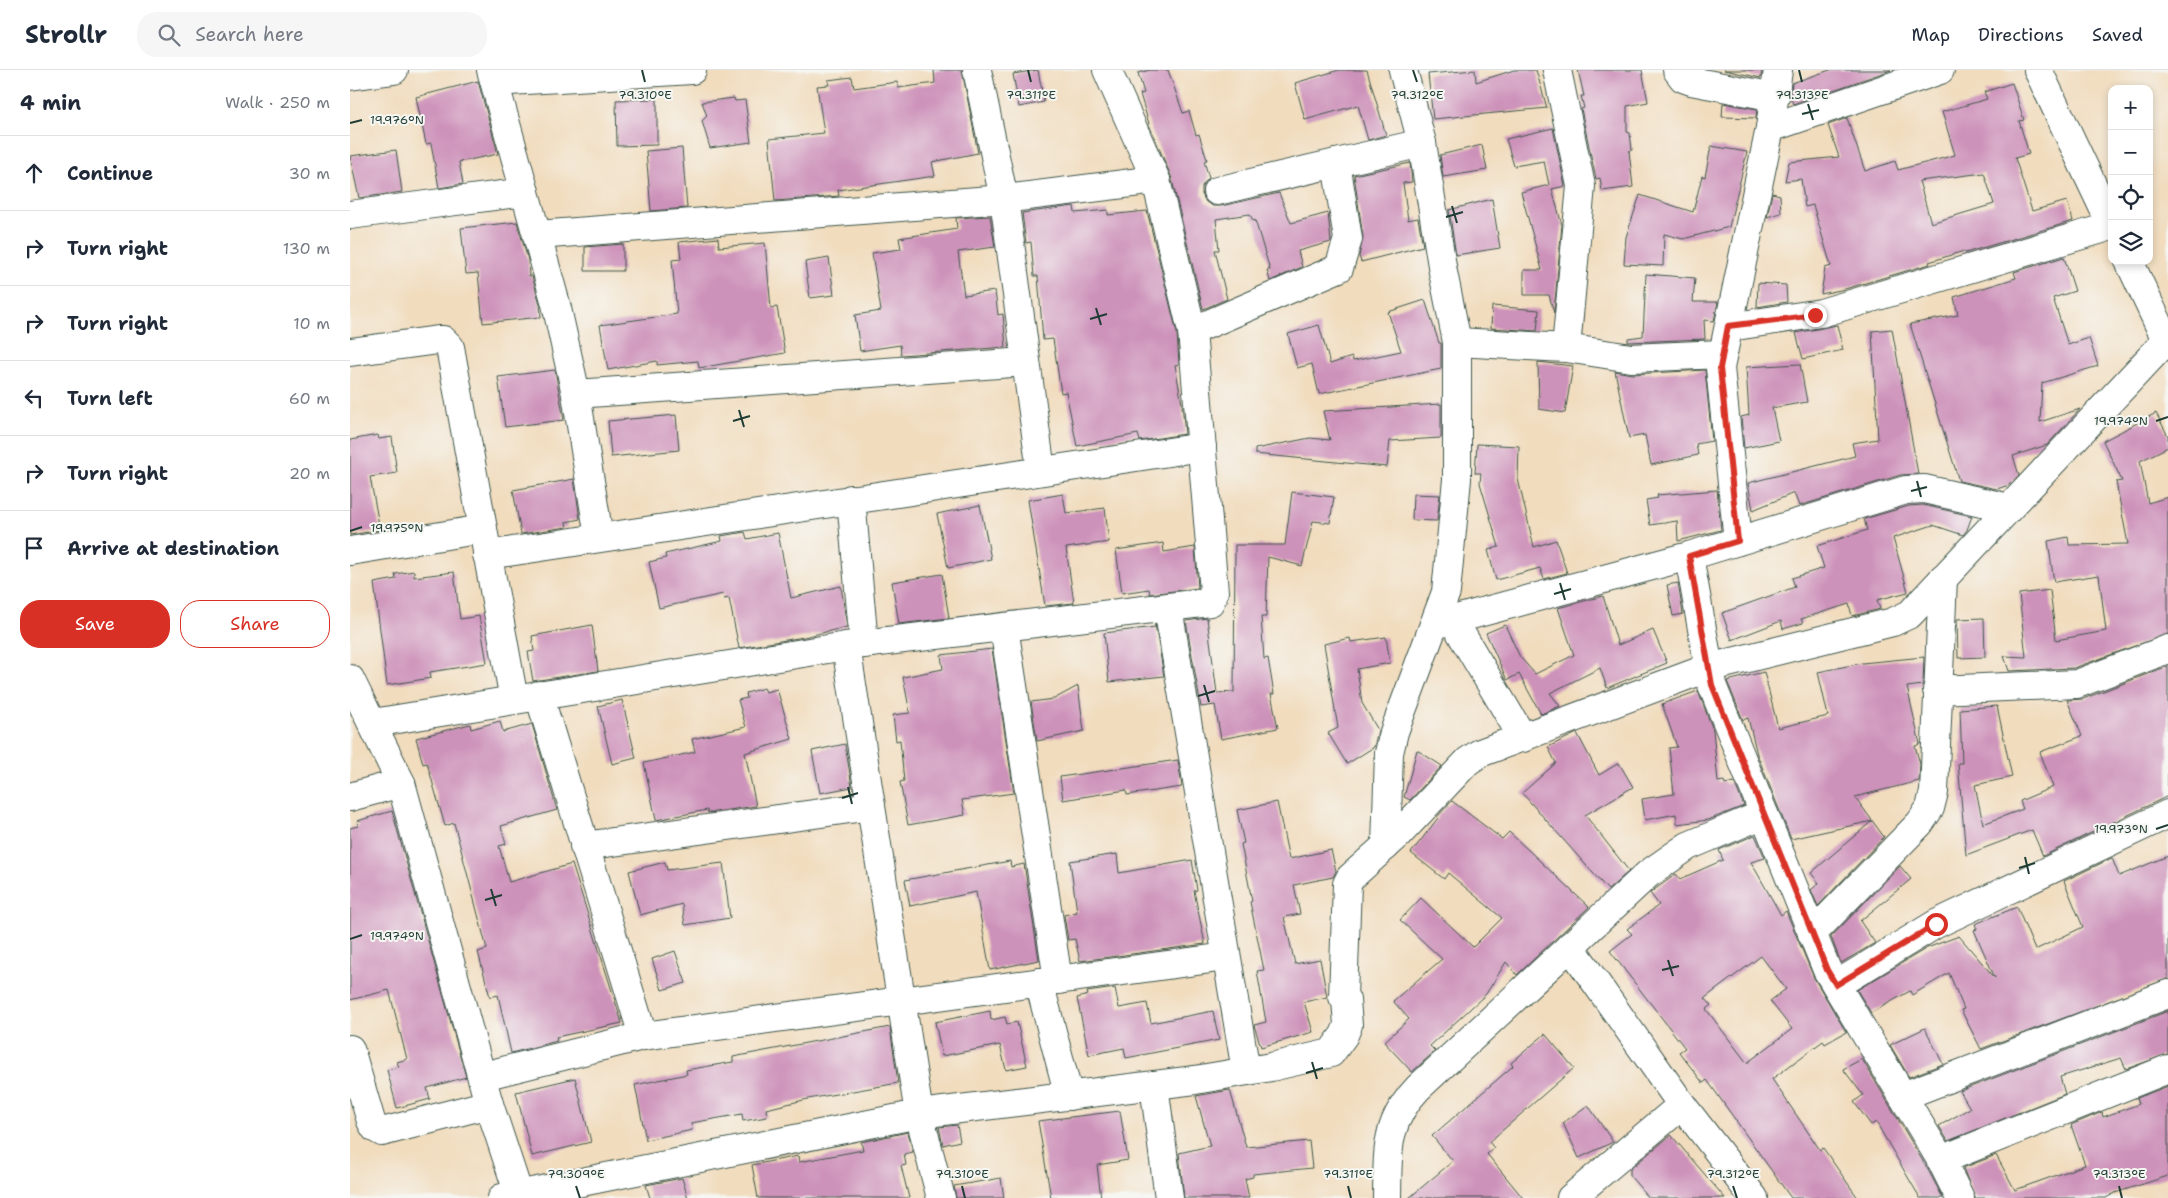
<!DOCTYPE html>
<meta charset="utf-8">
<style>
:root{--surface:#fff;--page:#f6f6f7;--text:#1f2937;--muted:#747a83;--line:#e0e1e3;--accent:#d93025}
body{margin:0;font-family:"Shantell Sans",sans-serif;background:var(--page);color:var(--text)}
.controls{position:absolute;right:15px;top:15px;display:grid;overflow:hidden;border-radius:10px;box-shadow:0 2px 8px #0003}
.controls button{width:45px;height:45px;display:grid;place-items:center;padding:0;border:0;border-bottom:1px solid var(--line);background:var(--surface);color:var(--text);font:25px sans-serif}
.stop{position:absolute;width:15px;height:15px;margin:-11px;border:4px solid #d93025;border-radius:50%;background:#fff}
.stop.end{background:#d93025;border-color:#fff;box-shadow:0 1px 5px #0008}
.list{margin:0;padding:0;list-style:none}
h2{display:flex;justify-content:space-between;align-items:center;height:65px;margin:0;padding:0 20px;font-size:21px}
h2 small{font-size:16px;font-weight:400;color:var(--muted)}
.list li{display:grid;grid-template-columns:32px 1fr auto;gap:15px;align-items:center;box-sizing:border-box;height:75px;padding:0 20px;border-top:1px solid var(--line)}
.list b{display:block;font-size:19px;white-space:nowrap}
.list em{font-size:16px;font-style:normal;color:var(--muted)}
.actions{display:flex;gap:10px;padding:15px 20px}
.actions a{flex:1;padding:11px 0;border:1px solid var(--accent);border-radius:20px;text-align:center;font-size:18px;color:var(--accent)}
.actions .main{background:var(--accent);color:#fff}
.icon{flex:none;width:28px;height:28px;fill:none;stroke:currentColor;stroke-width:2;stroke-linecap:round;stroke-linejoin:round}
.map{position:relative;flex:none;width:1818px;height:1128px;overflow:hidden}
header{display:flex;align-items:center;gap:30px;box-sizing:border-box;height:70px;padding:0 25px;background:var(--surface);border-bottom:1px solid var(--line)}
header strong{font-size:24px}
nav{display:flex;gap:28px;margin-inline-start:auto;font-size:18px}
.search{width:350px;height:45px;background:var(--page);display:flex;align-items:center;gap:12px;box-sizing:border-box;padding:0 18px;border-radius:20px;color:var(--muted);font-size:19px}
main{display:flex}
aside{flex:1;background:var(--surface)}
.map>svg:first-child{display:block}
</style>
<header>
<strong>Strollr</strong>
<div class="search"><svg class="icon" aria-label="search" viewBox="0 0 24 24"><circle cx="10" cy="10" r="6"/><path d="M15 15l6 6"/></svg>Search here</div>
<nav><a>Map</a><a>Directions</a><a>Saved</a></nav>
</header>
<main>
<aside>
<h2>4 min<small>Walk · 250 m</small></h2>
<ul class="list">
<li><svg class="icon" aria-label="ahead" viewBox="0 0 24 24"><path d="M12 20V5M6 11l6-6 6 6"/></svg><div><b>Continue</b></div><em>30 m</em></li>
<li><svg class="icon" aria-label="right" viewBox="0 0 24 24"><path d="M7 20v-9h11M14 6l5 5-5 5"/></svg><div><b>Turn right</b></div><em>130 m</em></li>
<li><svg class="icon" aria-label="right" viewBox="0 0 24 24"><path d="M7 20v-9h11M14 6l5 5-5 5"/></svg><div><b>Turn right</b></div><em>10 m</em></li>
<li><svg class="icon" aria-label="left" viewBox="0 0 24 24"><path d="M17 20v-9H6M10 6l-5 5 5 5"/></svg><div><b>Turn left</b></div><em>60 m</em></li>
<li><svg class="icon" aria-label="right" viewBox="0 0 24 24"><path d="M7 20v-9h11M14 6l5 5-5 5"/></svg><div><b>Turn right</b></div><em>20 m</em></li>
<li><svg class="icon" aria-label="arrive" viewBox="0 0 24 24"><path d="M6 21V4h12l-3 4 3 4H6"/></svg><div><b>Arrive at destination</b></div></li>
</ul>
<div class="actions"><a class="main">Save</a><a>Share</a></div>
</aside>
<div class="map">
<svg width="1818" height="1128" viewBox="0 0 1818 1128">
<rect width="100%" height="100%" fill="#f6f6f2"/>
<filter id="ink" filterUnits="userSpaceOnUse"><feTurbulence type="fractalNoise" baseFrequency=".02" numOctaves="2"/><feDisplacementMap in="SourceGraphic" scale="10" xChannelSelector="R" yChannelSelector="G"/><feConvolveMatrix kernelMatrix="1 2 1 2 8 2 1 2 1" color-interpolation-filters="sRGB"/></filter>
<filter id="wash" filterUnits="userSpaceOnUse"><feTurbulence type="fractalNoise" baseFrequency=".0096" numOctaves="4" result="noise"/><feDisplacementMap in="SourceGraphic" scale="20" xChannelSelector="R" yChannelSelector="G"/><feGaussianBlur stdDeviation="1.12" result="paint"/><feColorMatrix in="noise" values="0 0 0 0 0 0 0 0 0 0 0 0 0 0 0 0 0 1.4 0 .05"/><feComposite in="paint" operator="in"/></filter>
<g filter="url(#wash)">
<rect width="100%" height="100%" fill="#f1dcbd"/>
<g id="blocks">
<g fill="#cd92ba" fill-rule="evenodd">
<polygon points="584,0 612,0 628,83 582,92 585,106 488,120 489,126 425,131 419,69 474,63 467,16 479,15 478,10 502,7 504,18 547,12 548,18 585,13"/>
<polygon points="688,0 694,32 669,37 663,4"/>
<polygon points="800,0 818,0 833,43 839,41 846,65 849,64 857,90 854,91 859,108 852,116 852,124 856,132 863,136 871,136 929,123 941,153 978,143 981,172 948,181 952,197 920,211 917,200 920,200 905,150 903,151 900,144 866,149 869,180 865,180 877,229 853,239 821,106 800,57 790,24 794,23 788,3"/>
<polygon points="989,0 1017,0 1036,65 1018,70 1008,35 955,50 945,13"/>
<polygon points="1125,0 1126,12 1164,0 1186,0 1197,38 1083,49 1078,4"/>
<polygon points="1228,0 1292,0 1298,32 1277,36 1277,62 1280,63 1282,80 1279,81 1283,117 1252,121 1250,108 1246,109 1231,39 1234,38 1231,26 1234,26"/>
<polygon points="1374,0 1412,0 1411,8"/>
<polygon points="1480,0 1541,0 1443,34 1440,26 1442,13"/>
<polygon points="128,11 148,84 109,92 113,114 89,118 81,73 76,74 66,27"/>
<path d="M1662,13L1674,50L1669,51L1679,84L1665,88L1682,141L1717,131L1723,151L1615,183L1614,181L1579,192L1580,194L1495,219L1471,224L1475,198L1481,196L1463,135L1455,137L1451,109L1435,111L1439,92L1489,87L1478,55L1497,48L1515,101L1545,91L1548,100L1605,85L1592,42L1637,29L1634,22ZM1634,103L1644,134L1581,153L1569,111Z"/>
<polygon points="384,28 385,31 395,30 401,72 360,78 352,51 357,46 352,32"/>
<polygon points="307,29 307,75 267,76 266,30"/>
<polygon points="1373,33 1407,39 1406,48 1372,47"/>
<polygon points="1203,58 1215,116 1202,119 1212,155 1204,243 1199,225 1174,225 1174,200 1192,200 1171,122 1199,115 1194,91 1164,96 1156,69"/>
<polygon points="1132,75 1137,100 1093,107 1090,85"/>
<polygon points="1361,76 1397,82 1379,157 1333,169 1314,164 1313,196 1274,194 1276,167 1290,125 1343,142 1352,106 1355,107"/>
<polygon points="332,78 337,138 301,141 296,81"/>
<polygon points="46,80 52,122 9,128 0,86"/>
<polygon points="1060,93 1062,112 1053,113 1058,150 1068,148 1073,176 1011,192 1009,186 1013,167 1004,105"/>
<polygon points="1422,123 1430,125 1431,143 1417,147"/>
<polygon points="1142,129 1150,178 1106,185 1099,140"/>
<polygon points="724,136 725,143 758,140 758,145 797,141 827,263 829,294 825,295 832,334 835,364 790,371 788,364 727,376 716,322 711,323 703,269 693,270 688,206 684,206 681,172 676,173 672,143"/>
<polygon points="640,146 645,177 608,182 614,225 645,221 648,245 653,244 656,277 551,285 550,275 510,281 505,245 531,241 522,183 551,179 549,168 607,159 606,148"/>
<polygon points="167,152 178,190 179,206 182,206 190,234 191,247 133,253 128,203 116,204 111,158"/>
<polygon points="368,168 369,177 415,173 421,238 427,237 435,283 349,298 348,291 307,295 307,291 258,300 250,255 327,244 322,190 331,189 329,172"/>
<polygon points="273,174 273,201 235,201 235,177"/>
<polygon points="1714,187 1725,221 1703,228 1718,275 1739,268 1748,296 1692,313 1690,352 1730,339 1697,375 1663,386 1669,405 1659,415 1647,419 1609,411 1560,254 1608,245 1604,227 1666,208 1664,202"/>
<polygon points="479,188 484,225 460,228 455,192"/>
<polygon points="1296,204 1345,208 1343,232 1368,232 1364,251 1354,250 1355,269 1278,272 1278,268 1293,266"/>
<polygon points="1408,213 1436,215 1437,232 1407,237"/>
<polygon points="1075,230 1089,273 1091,273 1091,299 969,324 962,294 947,298 938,264 969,255 980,294 1002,287 1003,291 1051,281 1038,242"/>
<polygon points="1142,236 1189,240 1187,261 1141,258"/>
<polygon points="1487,255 1493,280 1453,289 1446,263"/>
<polygon points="1542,259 1568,404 1551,405 1449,436 1444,423 1403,440 1398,413 1505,386 1502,373 1528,369 1522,261"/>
<polygon points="1188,292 1223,296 1215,343 1189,339"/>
<polygon points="1450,294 1457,332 1422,338 1429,371 1394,378 1391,347 1399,345 1396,297"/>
<polygon points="205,300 214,350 155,357 148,307"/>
<polygon points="1355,300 1362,371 1346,374 1348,385 1301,395 1295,365 1279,368 1265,301 1282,304"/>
<polygon points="1091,334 1091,368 1040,371 1037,397 905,384 905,379 960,368 980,370 973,341"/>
<polygon points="1806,343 1818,366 1818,377 1790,391 1798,433 1818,427 1818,564 1724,598 1659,601 1654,586 1676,587 1669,524 1700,520 1706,570 1756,561 1749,505 1704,512 1698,471 1718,467 1719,475 1778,474 1766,412 1772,411 1753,371"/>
<polygon points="326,345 329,380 261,387 258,351"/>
<polygon points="28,365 29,369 42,367 47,403 20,407 30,460 0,465 0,370"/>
<polygon points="1127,374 1169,376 1168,409 1184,477 1206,470 1217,503 1194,509 1190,498 1146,510 1138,480 1149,477 1130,413 1131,403 1125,403"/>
<polygon points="224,409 230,449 216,452 217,457 171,464 163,420"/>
<polygon points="1367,420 1371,460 1328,471 1327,451 1300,455 1296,430 1308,428 1307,425"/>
<polygon points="942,422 984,427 980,453 963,451 952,496 918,487 916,547 911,547 914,589 918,588 924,624 921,624 928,658 871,669 865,635 851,637 836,551 857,548 867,623 884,622 885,475 935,475"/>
<polygon points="713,424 716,443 755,438 759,472 716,478 724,533 695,536 678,430"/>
<polygon points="1063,424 1090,425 1087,451 1062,450"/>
<polygon points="630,435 641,489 598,498 587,444"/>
<polygon points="1573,435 1622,446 1617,460 1613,465 1583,455 1543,468 1558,522 1527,530 1530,539 1502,546 1499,534 1451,549 1453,553 1433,559 1431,551 1382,570 1372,543 1445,517 1442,508 1474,498 1467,476 1517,460 1514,449 1559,436"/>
<polygon points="395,462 397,469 428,463 441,528 491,516 497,557 454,567 389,578 379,528 374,529 373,524 309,538 299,492 316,488 315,484 372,471 371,466"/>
<polygon points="813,473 814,482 845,477 848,518 800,524 799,519 772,523 766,480"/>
<polygon points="64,501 64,507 104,502 110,549 129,546 137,593 80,602 81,608 37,615 24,513 46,509 45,504"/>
<polygon points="592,504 599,548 549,554 542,512"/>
<polygon points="1328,513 1333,544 1323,546 1317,515"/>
<polygon points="1253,526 1268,575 1303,560 1317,593 1257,618 1250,598 1200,623 1210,636 1191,644 1169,604 1157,610 1136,563 1155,555 1170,587 1185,604 1224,585 1208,538"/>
<polygon points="1634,548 1635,587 1608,588 1607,549"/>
<polygon points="805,554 814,606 759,612 754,563 805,557"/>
<polygon points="242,555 248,601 183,611 178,582 184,581 182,566"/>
<polygon points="1036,567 1040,593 1007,599 1012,633 1028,660 1024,677 997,694 978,663 988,658 974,574 1000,568 1001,572"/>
<polygon points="642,579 664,723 612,730 615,745 558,755 550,712 554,711 550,670 546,671 543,645 560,643 553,607 593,599 591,585"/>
<polygon points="1574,587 1573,615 1557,617 1570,674 1565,676 1570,694 1569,711 1505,727 1534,767 1468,836 1461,820 1469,813 1461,803 1522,751 1441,769 1407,684 1398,648 1393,650 1377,611 1414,602 1428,658 1478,646 1468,602 1512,593"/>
<polygon points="1818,596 1818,726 1693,786 1682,760 1616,785 1608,693 1612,693 1610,639 1647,636 1662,707 1625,715 1633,754 1673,739 1670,731 1703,717 1690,682 1732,666 1717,630 1733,629"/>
<polygon points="728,616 734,661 687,671 681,632 704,629"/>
<polygon points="414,618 416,622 427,619 442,669 395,683 406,736 358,743 357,740 306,750 294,693 345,682 342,669 396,657 388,630 397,628 396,623"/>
<polygon points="1348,621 1363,660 1368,712 1374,711 1375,714 1384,712 1394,736 1358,750 1327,754 1326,744 1295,750 1292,729 1324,724 1319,678 1327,677 1312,634"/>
<polygon points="272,630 286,688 262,694 248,636"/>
<polygon points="150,651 153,662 182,654 207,740 151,756 156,774 149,776 159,812 222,794 272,953 206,967 207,971 161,983 148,925 140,927 128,882 137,879 104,753 95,756 77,693 73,694 66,668 120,654 121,659"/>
<polygon points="1227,663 1249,705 1269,693 1283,717 1235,745 1279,801 1258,820 1172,723 1206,693 1198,677"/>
<polygon points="495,674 502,717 470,723 462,681"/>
<polygon points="1067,680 1092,696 1060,730 1054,727"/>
<polygon points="828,690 832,717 777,725 776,720 713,730 710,707"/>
<polygon points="1102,731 1152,769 1159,762 1239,837 1167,905 1156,892 1136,924 1080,976 1085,981 1062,1002 1034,972 1059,949 1043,931 1092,889 1050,850 1071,828 1123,877 1152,848 1098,803 1094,809 1061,783 1088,748 1087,747"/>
<polygon points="927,732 939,789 981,780 986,801 983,807 944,815 950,844 934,847 945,894 970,889 977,927 954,932 963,962 911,977 904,955 916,952 907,901 914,900 900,832 902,831 891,774 894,773 887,740"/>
<polygon points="42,741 116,1007 77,1018 80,1029 47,1038 37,1000 49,997 47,992 57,989 39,920 0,930 0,758 8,756 7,751"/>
<path d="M1405,765L1415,788L1401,792L1431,845L1436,841L1464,908L1496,962L1475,974L1473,971L1422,1009L1470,1080L1473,1078L1508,1128H1441L1357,1010L1353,1013L1329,982L1335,978L1260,881L1282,864L1277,859L1309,835L1300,823L1304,820L1326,804L1330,809L1373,790L1369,780ZM1411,886L1436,919L1420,931L1442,959L1397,993L1356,939L1361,935L1355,928Z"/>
<polygon points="767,784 769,803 842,790 847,820 844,821 855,874 730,891 725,869 718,870 714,845 727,842 720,791"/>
<polygon points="1818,786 1818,909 1631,979 1611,940 1614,939 1599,903 1562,925 1560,921 1521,943 1507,920 1577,878 1609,866 1645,908 1624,860 1627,859 1625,854 1667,837 1685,880 1733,857 1714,811 1762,788 1769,806"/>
<polygon points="660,791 661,797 674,794 689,890 640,900 626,822 560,836 555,810"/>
<polygon points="315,792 317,800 373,793 380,848 335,855 332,834 290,845 279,801"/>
<polygon points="1550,796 1561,809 1510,851 1525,873 1491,893 1481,867"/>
<polygon points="325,881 336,913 312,920 302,889"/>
<polygon points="765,918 769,938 797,933 801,953 863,941 869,970 776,988 774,978 739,985 727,928 738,925 737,922"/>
<polygon points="640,941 641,950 655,947 657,954 667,952 677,996 656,1000 650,975 592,986 585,952"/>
<polygon points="1818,941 1818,984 1776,999 1771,988 1710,1007 1715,1024 1598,1071 1589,1056 1620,1038 1610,1021"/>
<polygon points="540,957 548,1013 458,1029 416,1039 417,1047 393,1051 392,1044 341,1053 342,1060 296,1070 285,1015 337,1004 336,1000 383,992 383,987"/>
<polygon points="1575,958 1593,994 1559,1007 1540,975"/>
<polygon points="1195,964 1224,998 1139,1072 1144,1078 1137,1084 1173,1128 1059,1128 1103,1091 1082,1066 1163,996 1161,993"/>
<polygon points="1512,989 1577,1098 1593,1128 1570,1128 1526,1052 1521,1055 1504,1032 1513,1025 1493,999"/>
<polygon points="225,1008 241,1072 182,1086 166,1022"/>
<polygon points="1818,1016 1818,1106 1765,1123 1756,1128 1625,1128 1613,1098 1646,1085 1665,1120 1735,1095 1721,1055 1752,1042 1753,1047 1789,1034 1787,1028"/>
<polygon points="880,1020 896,1077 959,1071 962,1098 903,1104 903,1107 895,1109 899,1128 834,1128 829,1083 860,1076 846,1026"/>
<polygon points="1238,1035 1263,1072 1229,1088 1213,1053"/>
<polygon points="770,1041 778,1090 747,1095 751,1128 701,1128 688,1051"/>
<polygon points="607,1055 610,1071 593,1075 589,1057"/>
<polygon points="558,1062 563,1082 554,1084 556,1095 551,1096 559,1128 408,1128 402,1095 448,1086 449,1092 513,1080 511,1072"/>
<polygon points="1321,1065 1375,1128 1299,1128 1280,1106 1280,1099"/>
<polygon points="332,1108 338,1128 300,1128 296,1115"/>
<polygon points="651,1108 654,1128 606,1128 604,1116"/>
</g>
</g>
</g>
<g filter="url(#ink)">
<use href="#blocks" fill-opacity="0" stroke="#3e5549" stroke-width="1"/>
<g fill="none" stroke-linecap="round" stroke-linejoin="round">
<defs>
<g id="minor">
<polyline points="141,0 206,234 226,324 249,467"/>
<polyline points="627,0 654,129 691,401"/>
<polyline points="1207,0 1231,116 1216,278"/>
<polyline points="1327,0 1333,8 1341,11 1425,27"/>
<polyline points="1688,0 1762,156"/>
<polyline points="0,6 44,0"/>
<polyline points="145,12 342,0"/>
<polyline points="1420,58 1590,0"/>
<polyline points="867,121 1072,73"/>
<polyline points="0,145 175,122"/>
<polyline points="187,165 654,129 806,110"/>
<polyline points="1779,191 1818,274"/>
<polyline points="1379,257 1471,243 1762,156"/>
<polyline points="842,261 989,198 998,169 986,93"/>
<polyline points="1107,272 1216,278 1281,288 1372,284"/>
<polyline points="0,282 88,270 93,270 100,277 164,630"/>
<polyline points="226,324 676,292"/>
<polyline points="501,429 514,574"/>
<polyline points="1388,471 1370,298 1420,58 1428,0"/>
<polyline points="0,481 133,459"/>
<polyline points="137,485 852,377"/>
<polyline points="1339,486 1362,615 1477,900 1591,1090 1610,1128"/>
<polyline points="818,538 896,1001"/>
<polyline points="1103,550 1173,668"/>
<polyline points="1084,555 1339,486 1556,420 1574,419 1659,438"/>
<polyline points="654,557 708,910"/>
<polyline points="496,576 569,1044 591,1128"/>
<polyline points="0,609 51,713 139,1034 169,1125"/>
<polyline points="1587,620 1727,614 1818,579"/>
<polyline points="189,625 293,966"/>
<polyline points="23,653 496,576 860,532 864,522 842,261 806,110 757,0"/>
<polyline points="0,727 51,713"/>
<polyline points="234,776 521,736"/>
<polyline points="1036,776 1039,683 1044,662 1096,522 1107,409 1107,272 1093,202 1072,73 1053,0"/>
<polyline points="1462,864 1570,753 1580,738 1584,722 1593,508"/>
<polyline points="1220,876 1332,1035 1404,1128"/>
<polyline points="689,912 719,1026"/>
<polyline points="1486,915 1586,854 1818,744"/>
<polyline points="0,979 21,1051 25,1058 32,1062 139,1034"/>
<polyline points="133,1006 293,966 876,887"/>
<polyline points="804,1015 819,1128"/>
<polyline points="1553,1026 1818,924"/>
<polyline points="1591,1090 1818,999"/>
<polyline points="152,1128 569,1044 845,1010 921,997 981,983 994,965 998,955 996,930 993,927 997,814 1000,808 1049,764 1118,691 1130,683 1358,598 1543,552 1560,544 1816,271"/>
<path d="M1037,1128C1038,1082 1034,1054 1068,1018L1298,804L1338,776L1414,744"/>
<polyline points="1221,1128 1332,1035"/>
</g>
</defs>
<use href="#minor" stroke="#3e5549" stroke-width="30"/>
<use href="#minor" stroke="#fff" stroke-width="28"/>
</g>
</g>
<g fill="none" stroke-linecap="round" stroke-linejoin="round" filter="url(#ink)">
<polyline stroke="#d93025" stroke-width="6" points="1465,245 1378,256 1370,298 1388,471 1339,486 1362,615 1477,900 1486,915 1586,854"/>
</g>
<path fill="none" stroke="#1f3d34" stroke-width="2" d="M292,0L295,12M678,0L681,12M1063,0L1067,12M1449,0L1452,12M1458,34L1463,50M1452,44L1469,40M0,53L12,50M1102,136L1107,153M1096,147L1113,142M746,238L751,255M740,249L757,244M389,340L394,357M383,351L400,346M1806,351L1818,347M1567,411L1571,427M1561,421L1577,417M0,461L12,457M1210,513L1215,530M1204,524L1221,519M854,615L859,632M848,626L865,621M498,717L502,734M492,728L508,723M1806,759L1818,755M1675,787L1679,804M1669,798L1685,793M141,819L146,836M135,830L152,825M0,869L12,865M1318,890L1323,906M1312,900L1329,896M962,992L967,1009M956,1003L973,998M226,1116L230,1128M612,1116L615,1128M998,1116L1001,1128M1383,1116L1387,1128M1769,1116L1772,1128"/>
<g font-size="12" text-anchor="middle" fill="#1f3d34" stroke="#f6f6f2" stroke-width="4" stroke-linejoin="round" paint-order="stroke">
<text x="295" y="29">79.310°E</text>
<text x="681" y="29">79.311°E</text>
<text x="1067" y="29">79.312°E</text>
<text x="1452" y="29">79.313°E</text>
<text x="47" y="54">19.976°N</text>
<text x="1771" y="355">19.974°N</text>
<text x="47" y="462">19.975°N</text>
<text x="1771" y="763">19.973°N</text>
<text x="47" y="870">19.974°N</text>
<text x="226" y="1108">79.309°E</text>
<text x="612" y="1108">79.310°E</text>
<text x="998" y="1108">79.311°E</text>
<text x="1383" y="1108">79.312°E</text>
<text x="1769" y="1108">79.313°E</text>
</g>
</svg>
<div class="controls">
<button>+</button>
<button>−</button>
<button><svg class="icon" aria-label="locate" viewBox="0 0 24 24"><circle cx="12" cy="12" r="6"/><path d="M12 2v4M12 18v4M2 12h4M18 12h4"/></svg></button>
<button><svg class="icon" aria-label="layers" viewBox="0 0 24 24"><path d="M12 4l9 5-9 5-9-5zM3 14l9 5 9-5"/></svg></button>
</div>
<div class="stop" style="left:1586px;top:854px"></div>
<div class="stop end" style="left:1465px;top:245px"></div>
</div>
</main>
